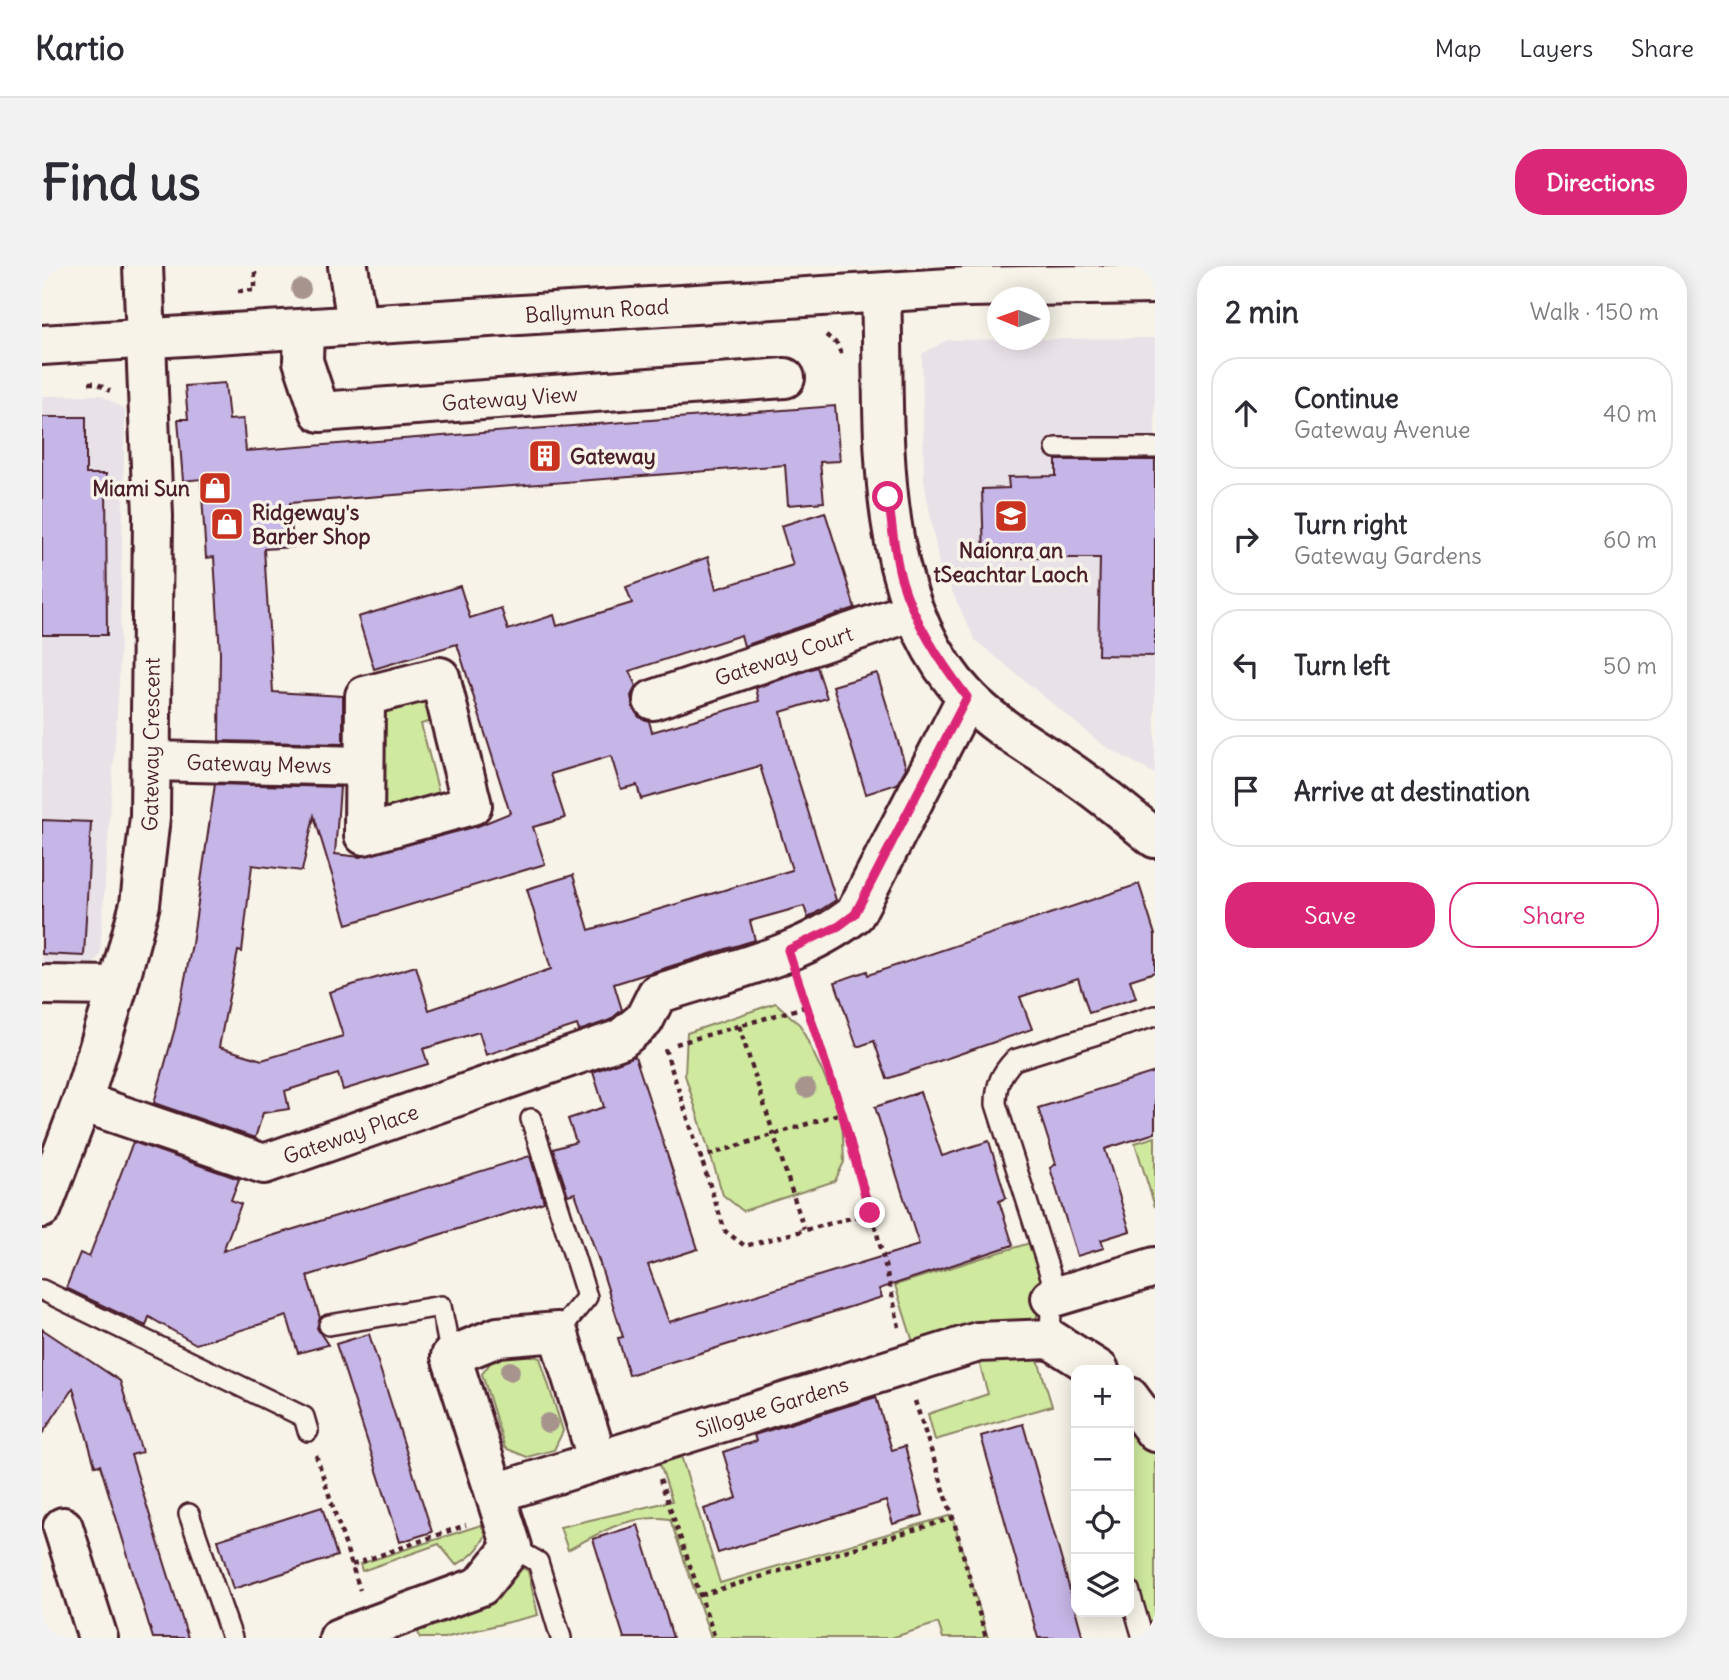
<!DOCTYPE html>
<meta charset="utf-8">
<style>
:root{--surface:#fff;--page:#f2f2f3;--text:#2b2b33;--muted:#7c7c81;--line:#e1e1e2;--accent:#db2777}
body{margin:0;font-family:Delius,sans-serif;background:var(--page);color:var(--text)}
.controls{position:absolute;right:21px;bottom:21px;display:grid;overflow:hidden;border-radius:14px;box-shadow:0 4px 18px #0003}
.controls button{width:63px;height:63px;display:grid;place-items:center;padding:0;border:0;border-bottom:2px solid var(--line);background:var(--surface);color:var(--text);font:35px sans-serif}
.compass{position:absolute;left:945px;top:21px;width:63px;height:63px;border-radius:50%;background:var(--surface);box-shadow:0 4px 18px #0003;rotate:271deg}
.stop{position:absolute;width:21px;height:21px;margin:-16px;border:5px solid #db2777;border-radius:50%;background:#fff}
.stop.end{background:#db2777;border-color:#fff;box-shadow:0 2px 7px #0008}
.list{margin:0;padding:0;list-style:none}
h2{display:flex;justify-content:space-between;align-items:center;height:91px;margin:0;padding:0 28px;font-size:30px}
h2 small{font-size:23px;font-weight:400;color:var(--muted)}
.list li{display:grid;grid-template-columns:46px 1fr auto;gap:21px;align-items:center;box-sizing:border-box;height:112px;margin:0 14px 14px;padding:0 14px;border:2px solid var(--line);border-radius:28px}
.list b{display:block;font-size:26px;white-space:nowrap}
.list p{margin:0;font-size:23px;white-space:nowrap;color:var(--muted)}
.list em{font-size:23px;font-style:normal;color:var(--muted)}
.actions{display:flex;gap:14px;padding:21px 28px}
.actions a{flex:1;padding:16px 0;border:2px solid var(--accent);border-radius:28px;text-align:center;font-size:24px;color:var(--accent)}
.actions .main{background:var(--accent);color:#fff}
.icon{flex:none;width:38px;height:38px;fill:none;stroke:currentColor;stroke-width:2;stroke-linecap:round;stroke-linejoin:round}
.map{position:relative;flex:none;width:1113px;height:1372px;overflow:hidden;border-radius:28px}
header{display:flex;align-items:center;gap:42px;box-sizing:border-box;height:98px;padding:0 35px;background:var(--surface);border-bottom:2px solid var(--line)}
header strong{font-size:33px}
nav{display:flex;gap:38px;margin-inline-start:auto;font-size:24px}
.intro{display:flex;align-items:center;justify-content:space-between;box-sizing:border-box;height:168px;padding:0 42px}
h1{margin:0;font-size:49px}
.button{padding:18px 32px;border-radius:28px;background:var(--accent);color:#fff;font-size:24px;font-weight:700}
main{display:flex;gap:42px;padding:0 42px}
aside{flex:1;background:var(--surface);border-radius:28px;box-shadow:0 4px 18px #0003}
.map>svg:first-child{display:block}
</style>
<header>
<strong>Kartio</strong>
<nav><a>Map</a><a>Layers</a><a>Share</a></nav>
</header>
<div class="intro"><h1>Find us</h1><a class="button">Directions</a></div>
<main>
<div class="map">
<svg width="1113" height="1372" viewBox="0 0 1113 1372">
<rect width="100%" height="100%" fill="#f7f3e8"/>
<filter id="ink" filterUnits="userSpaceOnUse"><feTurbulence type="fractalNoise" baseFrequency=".0143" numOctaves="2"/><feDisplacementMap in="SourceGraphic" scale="14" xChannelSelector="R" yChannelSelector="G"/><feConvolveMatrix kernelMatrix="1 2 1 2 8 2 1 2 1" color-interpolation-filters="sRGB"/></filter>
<g filter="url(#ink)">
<g fill="#e8e1e8">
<polygon points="1113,72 1113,508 1061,479 933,374 897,298 882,214 880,88 905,74"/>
<polygon points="59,129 83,144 77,418 58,688 41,713 0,712 0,130"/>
</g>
<g fill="#cfe99f" stroke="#8c8465" stroke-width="2">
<polygon points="391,430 397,453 379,458 397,527 340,546 341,444"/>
<polygon points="734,737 758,759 800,847 802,896 793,915 701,945 681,929 643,809 645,767"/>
<polygon points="1113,871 1113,941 1093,877"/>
<polygon points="997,974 1010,1014 985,1074 990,1074 1010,1140 893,1174 886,1148 946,1128 932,1078 877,1095 853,1019"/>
<polygon points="477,1086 498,1092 521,1165 512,1184 485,1191 463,1182 440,1108 452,1092"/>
<polygon points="1087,1131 1113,1166 1113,1372 1101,1372 1087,1324"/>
<path d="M636,1180L678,1317L910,1249L946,1372H901L896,1357L849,1372H669L628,1253C589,1247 559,1266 526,1284L518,1261L630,1235L615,1188Z"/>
<path d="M439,1259L444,1268C437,1284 429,1291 414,1299L397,1278L320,1305L318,1298Z"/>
<polygon points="477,1300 486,1305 496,1349 402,1372 378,1372 371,1350"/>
</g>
<g fill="#c6b6e7" stroke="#4a1f2b" stroke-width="2" fill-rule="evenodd">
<polygon points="183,117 187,154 201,153 204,185 793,140 798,195 778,196 782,236 746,239 743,199 248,237 251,281 222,283 231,426 301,430 301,478 177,475 178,387 172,291 164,292 159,213 141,215 136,153 146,153 143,120"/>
<polygon points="0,151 44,151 44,208 64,208 65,369 0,369"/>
<polygon points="1014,194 1113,194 1113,390 1056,389 1058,292 942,292 940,223 967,222 966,211 1014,210"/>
<path d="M783,246L813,342L702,380L699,369L587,405L594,420L589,430L591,442L597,451L607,455L610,466L717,435L714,422L775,401L785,432L739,446L749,491L794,634L766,652L762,640L708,655L713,674L572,718L580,744L568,754L537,765L535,759L444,789L437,766L381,783L386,798L301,824L296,808L243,825L247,843L221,847L213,872L112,837L133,762L150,678L173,518L298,521L293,588L318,591L436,560L468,547L415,378L332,403L316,351L418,320L428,352L459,342L466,364L512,349L515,360L590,337L584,321L666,291L674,323L751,299L739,260ZM569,490L579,523L595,519L599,533L718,500L750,604L547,664L531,609L485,623L509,703L387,744L374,700L287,726L301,770L220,794L177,781L196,685L200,686L210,599L260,605L272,550L305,658L503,598L491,561L523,552L509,508Z"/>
<polygon points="835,407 864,502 855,518 824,528 791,420"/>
<polygon points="0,554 49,556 42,690 0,688"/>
<polygon points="1097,618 1113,669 1113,706 1088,714 1094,732 1047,747 1036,712 978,731 990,763 845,813 832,775 815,781 793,716 825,705 826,709"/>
<polygon points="593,790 656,983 606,999 627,1056 877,979 833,841 878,826 900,890 947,875 964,932 957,935 971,979 837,1023 840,1031 587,1109 576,1072 581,1071 557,995 533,927 526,929 511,883 534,876 526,853 562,841 551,806"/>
<polygon points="1113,806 1113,867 1063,883 1088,965 1059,974 1062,982 1035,990 1008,902 1014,898 996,842"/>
<polygon points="91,876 197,913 189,934 199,938 181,985 488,890 502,936 265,1010 278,1052 275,1062 286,1079 256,1087 245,1050 154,1078 107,1051 104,1060 24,1022 38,987 47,991"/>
<polygon points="0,1063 78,1115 100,1186 89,1189 146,1372 111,1372 58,1199 53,1200 31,1122 0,1168"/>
<polygon points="327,1068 390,1266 358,1276 294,1078"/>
<polygon points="834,1131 850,1184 863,1180 881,1249 851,1258 844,1235 676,1287 662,1243 695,1232 681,1186 714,1175 712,1169"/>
<polygon points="981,1158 1021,1299 1041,1372 996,1372 939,1170"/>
<polygon points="280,1241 295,1290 191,1323 176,1274"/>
<polygon points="596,1259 618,1329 631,1372 582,1372 551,1273"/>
</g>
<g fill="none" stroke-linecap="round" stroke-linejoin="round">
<defs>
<g id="service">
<polyline points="1014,182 1113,182"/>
<polyline points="489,853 545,1031 516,1066"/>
<polyline points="0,1024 262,1151 266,1165"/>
<polyline points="287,1059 399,1040 409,1090"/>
<path d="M1008,1073L1010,1014L954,838C954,818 959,808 972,794L1113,750"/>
<polyline points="147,1248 190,1372"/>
<polyline points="470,1281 496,1296 519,1372"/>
<polyline points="1087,1324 1101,1372"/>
</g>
<g id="minor">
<path d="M839,27C844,159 827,328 926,432C958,465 1001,486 1038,513C1064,531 1088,552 1113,572"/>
<path id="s1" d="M262,63L261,95L278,146L743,112"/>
<polygon points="398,411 430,539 322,569 323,430"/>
<path id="s2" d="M611,434L872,345"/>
<path id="s3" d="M110,495L322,500"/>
<polyline points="0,719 76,720"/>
<path id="s4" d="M40,836L222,898L579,773L602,754L615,728C680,706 759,691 813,648L925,431"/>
<path id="s5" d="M0,942L40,836L76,720L98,638L108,551L111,250L101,0"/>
<polyline points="1009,1032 1113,1001"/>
<polyline points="1087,1131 1113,1166"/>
<path id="s6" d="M454,1227L936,1076L1008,1073L1057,1104"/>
<polyline points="21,1261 56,1372"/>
<polyline points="297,1372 439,1320 470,1281 409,1090 456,1071 516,1066 556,1195"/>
</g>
<g id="secondary">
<polyline points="306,0 315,57"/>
<path id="s7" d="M0,79L924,21L1113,18"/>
</g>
</defs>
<use href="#service" stroke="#4a1f2b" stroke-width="24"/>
<use href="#minor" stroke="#4a1f2b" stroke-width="44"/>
<use href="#secondary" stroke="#4a1f2b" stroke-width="44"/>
<g stroke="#4a1f2b" stroke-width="4.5" stroke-dasharray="5 5" stroke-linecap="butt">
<polyline points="196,25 213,24 213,3"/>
<polyline points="784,69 795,78 801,92"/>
<polyline points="47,117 54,117 68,125"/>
<path d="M759,720C797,831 833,946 857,1061"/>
<polyline points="697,760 762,963"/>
<polyline points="634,778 766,740"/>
<polyline points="623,783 683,965 703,980 828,947"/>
<polyline points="657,892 800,847"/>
<polyline points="873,1135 911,1252 944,1372"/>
<polyline points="274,1189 318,1324"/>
<polyline points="618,1213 673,1372"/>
<polyline points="310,1299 424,1259"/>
<polyline points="659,1329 911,1252"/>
</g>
<use href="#service" stroke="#f7f3e8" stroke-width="19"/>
<use href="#minor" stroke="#f7f3e8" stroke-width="38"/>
<use href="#secondary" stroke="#f7f3e8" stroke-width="38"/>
</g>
<g fill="#a7948d">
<circle cx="259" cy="23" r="10"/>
<circle cx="764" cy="822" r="10"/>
<circle cx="468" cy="1105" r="10"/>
<circle cx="506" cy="1157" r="10"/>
</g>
</g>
<g fill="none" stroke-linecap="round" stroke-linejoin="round" filter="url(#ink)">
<path stroke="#db2777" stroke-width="9" d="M828,947L800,847L746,684L797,660L813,648L925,431C898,395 872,356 859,312C852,286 850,257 846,231"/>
</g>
<defs>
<symbol id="building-square" viewBox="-11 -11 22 22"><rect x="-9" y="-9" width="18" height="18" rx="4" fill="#c8321e" stroke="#f7f3e8"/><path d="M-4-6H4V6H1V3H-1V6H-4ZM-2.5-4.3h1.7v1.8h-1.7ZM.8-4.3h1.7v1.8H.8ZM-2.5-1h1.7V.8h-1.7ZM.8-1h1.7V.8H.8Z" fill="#fff"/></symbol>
<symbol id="shop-square" viewBox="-11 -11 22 22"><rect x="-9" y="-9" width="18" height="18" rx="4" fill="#c8321e" stroke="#f7f3e8"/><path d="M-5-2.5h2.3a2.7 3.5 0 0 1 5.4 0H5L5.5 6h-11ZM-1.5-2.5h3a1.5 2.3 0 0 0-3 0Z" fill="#fff"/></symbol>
<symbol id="school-square" viewBox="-11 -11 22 22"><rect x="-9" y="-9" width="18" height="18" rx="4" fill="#c8321e" stroke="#f7f3e8"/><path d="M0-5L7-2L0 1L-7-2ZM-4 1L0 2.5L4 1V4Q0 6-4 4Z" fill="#fff"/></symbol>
</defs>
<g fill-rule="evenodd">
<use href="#building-square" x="484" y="171" width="38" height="38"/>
<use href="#shop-square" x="154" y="203" width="38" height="38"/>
<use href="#school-square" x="950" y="231" width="38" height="38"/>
<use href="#shop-square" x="166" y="239" width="38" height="38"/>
</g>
<g text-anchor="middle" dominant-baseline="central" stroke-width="7" stroke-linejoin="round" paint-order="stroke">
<g font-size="21" fill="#4a1f2b" stroke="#f7f3e8">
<text stroke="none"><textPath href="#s7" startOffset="556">Ballymun Road</textPath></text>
<text stroke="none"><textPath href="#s1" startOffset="276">Gateway View</textPath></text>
<text stroke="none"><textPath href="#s2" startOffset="138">Gateway Court</textPath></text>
<text stroke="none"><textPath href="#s5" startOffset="480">Gateway Crescent</textPath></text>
<text stroke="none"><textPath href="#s3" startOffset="107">Gateway Mews</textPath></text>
<text stroke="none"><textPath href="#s4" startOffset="284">Gateway Place</textPath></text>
<text stroke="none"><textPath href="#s6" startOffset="289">Sillogue Gardens</textPath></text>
</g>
<g font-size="21" font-weight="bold" fill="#4a1f2b" stroke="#f7f3e8" text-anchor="start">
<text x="528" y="190">Gateway</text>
<text x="148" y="222" text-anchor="end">Miami Sun</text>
<text x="210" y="246">Ridgeway's<tspan x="210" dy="24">Barber Shop</tspan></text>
<text x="969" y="284" text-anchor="middle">Naíonra an<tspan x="969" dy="24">tSeachtar Laoch</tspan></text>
</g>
</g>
</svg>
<div class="controls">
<button>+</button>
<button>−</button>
<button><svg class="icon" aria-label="locate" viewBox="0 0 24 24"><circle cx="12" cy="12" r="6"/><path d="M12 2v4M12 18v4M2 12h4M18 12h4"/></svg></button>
<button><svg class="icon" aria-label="layers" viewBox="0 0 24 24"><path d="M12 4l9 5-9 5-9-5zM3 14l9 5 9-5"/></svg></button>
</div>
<svg class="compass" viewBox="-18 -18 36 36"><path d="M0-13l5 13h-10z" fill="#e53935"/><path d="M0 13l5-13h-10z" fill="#7c7c81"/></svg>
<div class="stop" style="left:846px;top:231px"></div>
<div class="stop end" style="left:828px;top:947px"></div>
</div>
<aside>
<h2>2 min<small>Walk · 150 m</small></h2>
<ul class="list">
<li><svg class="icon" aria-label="ahead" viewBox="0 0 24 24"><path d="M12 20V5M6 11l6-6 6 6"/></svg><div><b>Continue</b><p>Gateway Avenue</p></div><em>40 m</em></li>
<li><svg class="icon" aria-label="right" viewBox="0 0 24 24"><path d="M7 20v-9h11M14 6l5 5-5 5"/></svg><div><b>Turn right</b><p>Gateway Gardens</p></div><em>60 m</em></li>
<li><svg class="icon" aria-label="left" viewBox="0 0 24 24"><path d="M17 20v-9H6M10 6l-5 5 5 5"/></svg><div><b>Turn left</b></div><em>50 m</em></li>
<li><svg class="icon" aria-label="arrive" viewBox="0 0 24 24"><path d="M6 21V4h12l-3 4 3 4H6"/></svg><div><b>Arrive at destination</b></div></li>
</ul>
<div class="actions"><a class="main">Save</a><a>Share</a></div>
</aside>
</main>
